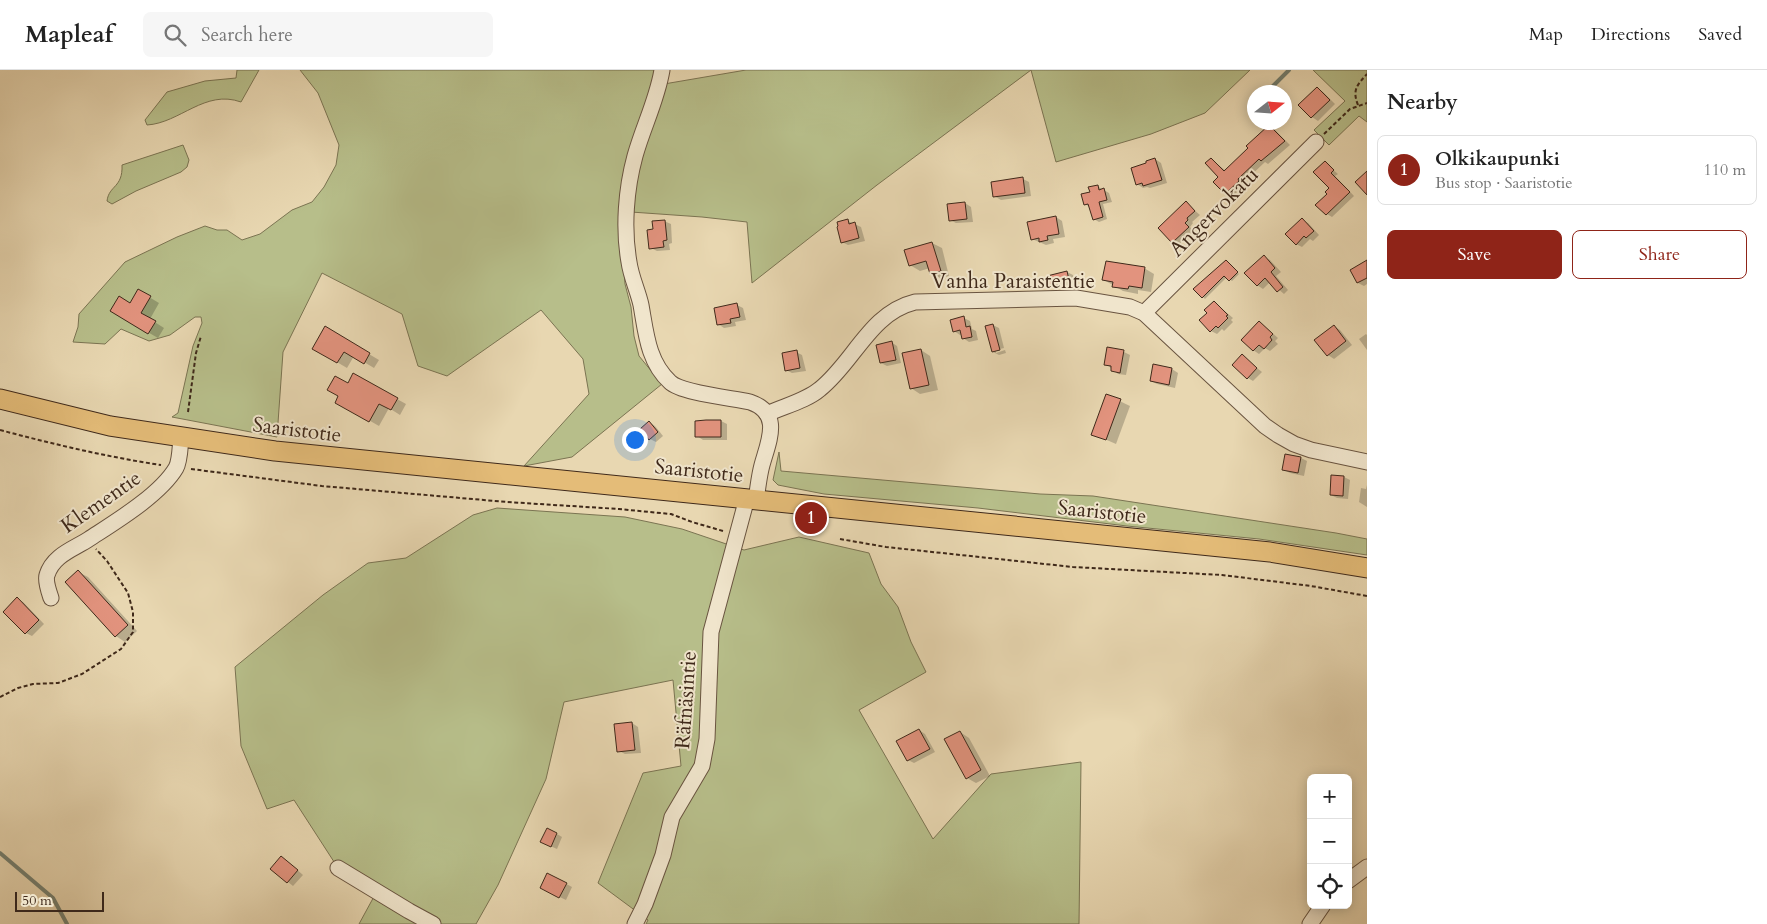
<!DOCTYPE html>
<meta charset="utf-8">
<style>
:root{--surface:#fff;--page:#f6f6f6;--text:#222;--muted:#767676;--line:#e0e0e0;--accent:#8f2418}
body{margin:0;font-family:Cardo,serif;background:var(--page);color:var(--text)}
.controls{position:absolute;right:15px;bottom:15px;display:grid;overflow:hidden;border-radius:8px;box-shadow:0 2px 12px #0003}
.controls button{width:45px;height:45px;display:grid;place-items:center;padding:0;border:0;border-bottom:1px solid var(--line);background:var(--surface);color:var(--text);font:25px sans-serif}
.compass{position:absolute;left:1247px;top:15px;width:45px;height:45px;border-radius:50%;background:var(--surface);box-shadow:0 2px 12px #0003;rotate:73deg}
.scale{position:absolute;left:15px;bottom:12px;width:89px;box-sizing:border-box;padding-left:5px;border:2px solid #3f291a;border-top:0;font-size:14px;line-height:18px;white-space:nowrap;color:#3f291a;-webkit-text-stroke:4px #f0e5cc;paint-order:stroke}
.you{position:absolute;left:634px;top:369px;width:18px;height:18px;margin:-12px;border:4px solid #fff;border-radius:50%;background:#1a73e8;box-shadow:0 0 0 8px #1a73e833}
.badge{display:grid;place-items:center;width:32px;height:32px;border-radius:50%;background:var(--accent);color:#fff;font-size:16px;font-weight:700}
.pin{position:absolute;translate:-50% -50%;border:2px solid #fff;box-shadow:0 1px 5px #0006}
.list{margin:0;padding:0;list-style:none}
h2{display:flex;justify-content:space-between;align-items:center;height:65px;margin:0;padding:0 20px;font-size:21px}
h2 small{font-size:16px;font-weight:400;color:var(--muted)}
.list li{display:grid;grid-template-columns:32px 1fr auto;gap:15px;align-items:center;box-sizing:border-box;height:70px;margin:0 10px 10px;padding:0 10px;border:1px solid var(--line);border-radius:8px}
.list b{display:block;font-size:19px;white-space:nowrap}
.list p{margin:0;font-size:16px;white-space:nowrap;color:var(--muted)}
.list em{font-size:16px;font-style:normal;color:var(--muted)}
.actions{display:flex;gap:10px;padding:15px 20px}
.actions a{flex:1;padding:11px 0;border:1px solid var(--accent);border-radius:8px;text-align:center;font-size:18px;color:var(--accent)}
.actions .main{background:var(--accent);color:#fff}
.icon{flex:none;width:28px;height:28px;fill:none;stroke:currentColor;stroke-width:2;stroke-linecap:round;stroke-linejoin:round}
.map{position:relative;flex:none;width:1367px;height:854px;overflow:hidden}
header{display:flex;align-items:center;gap:30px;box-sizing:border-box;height:70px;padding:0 25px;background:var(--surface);border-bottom:1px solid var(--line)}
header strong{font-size:24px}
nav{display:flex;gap:28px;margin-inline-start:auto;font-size:18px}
.search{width:350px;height:45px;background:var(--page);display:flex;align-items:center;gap:12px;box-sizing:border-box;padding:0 18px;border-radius:8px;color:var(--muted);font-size:19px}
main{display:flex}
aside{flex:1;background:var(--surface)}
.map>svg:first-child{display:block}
</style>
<header>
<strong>Mapleaf</strong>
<div class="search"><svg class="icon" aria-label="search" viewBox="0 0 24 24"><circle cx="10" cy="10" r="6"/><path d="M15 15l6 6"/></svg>Search here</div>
<nav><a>Map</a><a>Directions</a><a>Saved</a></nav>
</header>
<main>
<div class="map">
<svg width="1367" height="854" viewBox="0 0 1367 854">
<rect width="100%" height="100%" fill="#e8d7b1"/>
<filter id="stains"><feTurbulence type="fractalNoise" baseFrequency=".004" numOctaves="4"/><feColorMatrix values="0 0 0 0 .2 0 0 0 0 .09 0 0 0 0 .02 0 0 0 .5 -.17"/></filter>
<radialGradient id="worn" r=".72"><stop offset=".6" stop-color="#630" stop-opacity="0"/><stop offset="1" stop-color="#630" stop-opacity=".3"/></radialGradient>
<g fill="#b7be8a" stroke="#7b7452">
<path d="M237,0H259L241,32C205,19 180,53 147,55L145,50L167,22L205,11L236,8Z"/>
<polygon points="300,0 658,0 652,21 623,191 625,214 631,237 634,266 639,286 662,314 572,387 524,396 589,324 583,289 541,240 447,306 418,296 402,244 322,203 283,282 277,367 172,347 178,343 193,276 202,253 201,247 195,247 170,265 149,271 121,259 105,274 73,272 78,257 79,244 125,192 177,167 205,156 217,160 227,160 242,170 260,164 292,140 312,132 324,117 336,95 339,75 318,23"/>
<polygon points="746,0 1250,0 1205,43 1151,64 1056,92 1031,0 877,115 752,213 747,152 702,147 631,142 638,96 664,14"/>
<polygon points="1313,0 1367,0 1367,52 1359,46 1329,75 1314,60 1345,31"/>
<path d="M183,75L189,90L187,97L181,102L136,121L112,134L107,131C109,115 123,118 122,95Z"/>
<polygon points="779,382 781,401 1040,424 1093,426 1336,463 1367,469 1367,485 1259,469 1127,456 978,438 824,424 778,415 773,410"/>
<polygon points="497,438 625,447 682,459 744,480 799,467 869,483 881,514 898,537 911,572 926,602 859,640 933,769 991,704 1081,692 1079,854 646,854 648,850 598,813 643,703 681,696 673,610 564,632 546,709 498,815 476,854 359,854 377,821 338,798 294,730 267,739 241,676 235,597 323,525 368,493 406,488 473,445"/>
</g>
<g fill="#0003">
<polygon points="1317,18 1323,22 1335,34 1318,51 1312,47 1300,35"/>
<polygon points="1269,56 1275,60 1290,75 1268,94 1265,92 1243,113 1244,115 1232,127 1226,124 1215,112 1220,107 1211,89 1226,101 1250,78"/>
<polygon points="1155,89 1161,93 1167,113 1150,118 1147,117 1143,118 1137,114 1148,94"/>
<polygon points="1325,93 1338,104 1335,106 1354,126 1332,147 1327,144 1330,118"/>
<polygon points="1023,109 1029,112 1031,126 1001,130 994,126"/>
<polygon points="1097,116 1109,123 1112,132 1103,134 1107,149 1099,152 1094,149 1090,137 1085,134"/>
<polygon points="965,133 971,137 973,152 956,153 950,150"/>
<polygon points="1186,133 1200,145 1192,152 1193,153 1190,157 1194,161 1178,175 1172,172"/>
<polygon points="1056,147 1062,151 1065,167 1053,169 1054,173 1046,175 1032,169"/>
<polygon points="1302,150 1308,153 1319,165 1313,171 1310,169 1302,177 1296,174"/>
<polygon points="664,151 671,154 672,173 669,174 670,180 657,181 651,178 654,160"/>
<polygon points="848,151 861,157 865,171 848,175 842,172"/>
<polygon points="932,173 942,178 949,206 940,208 931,203 930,198 920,201 910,195 906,181"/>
<polygon points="1264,187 1270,190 1281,202 1276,206 1288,220 1284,224 1270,212 1263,219 1257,215"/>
<polygon points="1226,191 1239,204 1232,211 1227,207 1205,229 1203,227"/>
<polygon points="1367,192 1367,214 1364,216 1358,213 1351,201"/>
<polygon points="1144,198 1154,204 1151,222 1138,220 1138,224 1123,221 1104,210"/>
<polygon points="1067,202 1073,205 1074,213 1057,218 1051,214"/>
<polygon points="139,221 159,233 150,249 164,258 158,268 111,241 131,234"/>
<polygon points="1214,232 1233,248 1231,250 1233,252 1224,261 1222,259 1217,264 1211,261 1208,243"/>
<polygon points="737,235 743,238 746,250 735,252 736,256 724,258 718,254"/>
<polygon points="964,248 970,251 972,259 976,261 978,270 969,272 963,268 962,264 960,265 954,261"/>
<polygon points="1260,252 1278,268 1275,271 1278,274 1270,281 1265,278 1259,284 1253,280"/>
<polygon points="993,255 999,258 1004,278 996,280 996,283 1005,280 1006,283 999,285 993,282"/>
<polygon points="1334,256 1340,260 1352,275 1334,289 1328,285 1316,270"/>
<polygon points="325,258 379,290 374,298 354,286 347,298 313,278"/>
<polygon points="1366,264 1367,265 1367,280 1359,269"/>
<polygon points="891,272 897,276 901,293 887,296 881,293"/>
<polygon points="1108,279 1124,282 1130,285 1126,305 1118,304 1106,294"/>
<polygon points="921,280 930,286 938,320 920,324 911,318"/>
<polygon points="796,282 802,285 806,301 792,303 786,300"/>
<polygon points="1242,286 1262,302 1253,311 1248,308"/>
<polygon points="1154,296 1172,299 1178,303 1175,318 1157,314 1151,311"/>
<polygon points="354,305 406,334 400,345 389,338 379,356 337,332"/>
<polygon points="1107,325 1130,336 1116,374 1093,364"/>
<polygon points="721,351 727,354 727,370 703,370 697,366 697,352"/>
<polygon points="649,352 655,356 663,366 656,372 650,369"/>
<polygon points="1301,388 1307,391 1304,406 1290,403 1284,400"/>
<polygon points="1344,407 1350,410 1348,429 1337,428 1331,425"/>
<polygon points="1367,415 1367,437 1359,432 1361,418 1366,419"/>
<polygon points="78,502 88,507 137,561 125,572 116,566"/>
<polygon points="17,529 23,532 44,554 32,566 26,563"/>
<polygon points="632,653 638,657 641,683 625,684 619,681"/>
<polygon points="919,660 925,664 935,682 914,693 908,690"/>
<polygon points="960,662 969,668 990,706 976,713 967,708"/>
<polygon points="557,764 562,767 557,779 548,775"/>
<polygon points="287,791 303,805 293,816 288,812"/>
<polygon points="548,804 572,817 566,830 547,821"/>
</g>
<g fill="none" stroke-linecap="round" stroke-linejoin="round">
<g stroke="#748071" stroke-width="4">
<polyline points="1272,17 1289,0"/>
<polyline points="0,783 53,828 67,854"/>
</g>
</g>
<g fill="#e2937e" stroke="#3f291a">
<polygon points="1317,17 1330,30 1311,48 1298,35"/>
<polygon points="1269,55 1285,71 1261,91 1259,89 1238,109 1239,111 1225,124 1213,112 1218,107 1205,93 1211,88 1224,101 1248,78 1246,76"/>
<polygon points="1155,88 1162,110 1143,116 1142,113 1136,115 1131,98 1146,93 1146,91"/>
<polygon points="1325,91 1334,100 1331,103 1350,122 1326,145 1315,135 1327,124 1325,122 1329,118 1313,102"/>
<polygon points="1367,101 1367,125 1355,112"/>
<polygon points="1023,107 1025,123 993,127 991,112"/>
<polygon points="1098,115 1099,120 1104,118 1107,130 1099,132 1103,147 1093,150 1088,134 1084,135 1081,124 1090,122 1088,117"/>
<polygon points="1186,131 1195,141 1187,148 1188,150 1185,153 1189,157 1172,173 1158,158"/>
<polygon points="965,132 967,149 949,151 947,134"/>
<polygon points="1056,146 1059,164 1047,166 1048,170 1039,172 1039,168 1031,170 1027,152"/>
<polygon points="1302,148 1314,161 1306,168 1304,166 1296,175 1285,164"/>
<polygon points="848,149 849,154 855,152 859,168 841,173 837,157 838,156 837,152"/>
<polygon points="665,150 667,170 663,171 664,177 649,179 647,160 653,159 652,151"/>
<polygon points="932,172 941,201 930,204 926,191 909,196 904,180"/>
<polygon points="1264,185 1275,198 1271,202 1283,217 1277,222 1265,208 1257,216 1244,203"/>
<polygon points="1226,190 1238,202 1229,211 1224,206 1202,228 1193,219"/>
<polygon points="1367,190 1367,208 1357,213 1350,200"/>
<polygon points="1106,191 1145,197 1142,218 1129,216 1128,219 1112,217 1113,212 1102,210"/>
<polygon points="1067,201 1069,210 1049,215 1047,206"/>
<polygon points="138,219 151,226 141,243 156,251 148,264 110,241 119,226 130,233"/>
<polygon points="1214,231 1228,245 1226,246 1228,248 1218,258 1216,256 1210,262 1199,250 1207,243 1204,240"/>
<polygon points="737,233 740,247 730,249 731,253 717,255 714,238"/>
<polygon points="964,246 966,257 970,256 972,267 962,269 960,260 953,262 950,250"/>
<polygon points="1259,251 1273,264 1270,267 1272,270 1264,279 1259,275 1253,281 1241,270"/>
<polygon points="993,254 1000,280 992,282 985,256"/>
<polygon points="1334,255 1346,271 1327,286 1314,270"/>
<polygon points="325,256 370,283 364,294 344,282 337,293 312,279"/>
<polygon points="892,271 896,290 880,293 876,275"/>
<polygon points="1107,277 1124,280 1120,303 1111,301 1111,296 1104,295"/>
<polygon points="921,279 929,315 910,319 902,283"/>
<polygon points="797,280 800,298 785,301 782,283"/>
<polygon points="1242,284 1257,298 1247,309 1232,295"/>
<polygon points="1153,294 1172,298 1169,315 1150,311"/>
<polygon points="353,303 398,328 391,340 379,334 369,352 335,333 338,326 327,320 335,306 348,313"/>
<polygon points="1106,324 1121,329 1106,370 1091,365"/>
<polygon points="706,350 721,350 721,367 695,367 695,351"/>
<polygon points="649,351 658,362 649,370 640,359"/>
<polygon points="1285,384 1301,387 1298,403 1282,400"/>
<polygon points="1331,405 1344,406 1343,426 1330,425"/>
<polygon points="78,500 128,555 115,567 65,512"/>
<polygon points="17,527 39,550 25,564 3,542"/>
<polygon points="632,652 635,680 617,682 614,654"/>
<polygon points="919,659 930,679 907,691 896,671"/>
<polygon points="960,661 981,700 966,709 944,669"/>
<polygon points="547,758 557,763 551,777 540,772"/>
<polygon points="281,786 298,800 287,813 270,799"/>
<polygon points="547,803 567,813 559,828 540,818"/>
</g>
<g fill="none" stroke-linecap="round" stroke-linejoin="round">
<defs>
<g id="minor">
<path d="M662,0C657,30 643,57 635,86C626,119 623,158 629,192C631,207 638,221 641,235C646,263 648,292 670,312C681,323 732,328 750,332C782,343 769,370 762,395C759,406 758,418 756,429"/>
<polyline points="1144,243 1316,72"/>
<path d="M767,344C784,336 806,331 820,319C854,292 870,243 915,232L1076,228L1130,237L1144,243L1265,356L1278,365L1294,374L1311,380L1367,392"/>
<path d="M51,528C49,522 45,511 47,505C53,485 74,479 89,469C115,452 160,425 176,398C180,391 180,377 181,368"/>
<polyline points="338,798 409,841 433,854"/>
<polyline points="1348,811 1367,797"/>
<polyline points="635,854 645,834 663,785 672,747 702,696 707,669 711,562 747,428"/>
<polyline points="1310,854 1323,835"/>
</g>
<polyline id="major" points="0,329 110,356 275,381 1270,482 1367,498"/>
</defs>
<use href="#minor" stroke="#695440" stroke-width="17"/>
<use href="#major" stroke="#3f291a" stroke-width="21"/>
<g stroke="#3f291a" stroke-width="2" stroke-dasharray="4 2.5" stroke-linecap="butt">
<path d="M1358,35C1352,20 1357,15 1367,4"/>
<polyline points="1324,64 1350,39 1367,33"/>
<polyline points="188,342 196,283 201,266"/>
<path d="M0,360C53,374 107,387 161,395"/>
<polyline points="191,399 322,416 507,432 619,439 671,444 692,452 723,461"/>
<polyline points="801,458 802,451"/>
<polyline points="840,469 886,477 1073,497 1222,505 1311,516 1367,526"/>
<polyline points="0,627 18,618 33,614 58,613 82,604 121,579 133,562 133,542 128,523 107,491 96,479"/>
</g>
<use href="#minor" stroke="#f0e5cc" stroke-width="15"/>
<use href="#major" stroke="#e4bc78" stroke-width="19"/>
</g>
<g text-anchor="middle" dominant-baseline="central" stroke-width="4" stroke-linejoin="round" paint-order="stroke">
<g font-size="21" fill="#3f291a" stroke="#f0e5cc">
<text transform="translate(1214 142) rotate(-45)">Angervokatu</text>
<text x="1013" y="211">Vanha Paraistentie</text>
<text transform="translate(297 360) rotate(7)">Saaristotie</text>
<text transform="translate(699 401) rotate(6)">Saaristotie</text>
<text transform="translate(101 432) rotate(-35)">Klementie</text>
<text transform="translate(1102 442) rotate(6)">Saaristotie</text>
<text transform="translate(686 630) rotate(-86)">Räfnäsintie</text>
</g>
</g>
<rect width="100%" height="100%" filter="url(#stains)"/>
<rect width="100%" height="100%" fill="url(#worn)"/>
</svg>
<div class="controls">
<button>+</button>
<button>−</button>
<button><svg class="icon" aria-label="locate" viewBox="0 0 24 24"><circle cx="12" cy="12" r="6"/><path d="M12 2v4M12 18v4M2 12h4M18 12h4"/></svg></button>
</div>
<svg class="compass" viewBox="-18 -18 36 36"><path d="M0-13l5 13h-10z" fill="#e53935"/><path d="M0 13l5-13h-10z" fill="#767676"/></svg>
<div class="scale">50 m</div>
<div class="you"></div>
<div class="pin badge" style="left:811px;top:448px">1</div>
</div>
<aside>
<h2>Nearby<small></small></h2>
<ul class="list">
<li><span class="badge">1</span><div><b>Olkikaupunki</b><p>Bus stop · Saaristotie</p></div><em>110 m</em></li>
</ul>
<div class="actions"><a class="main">Save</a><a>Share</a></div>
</aside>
</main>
